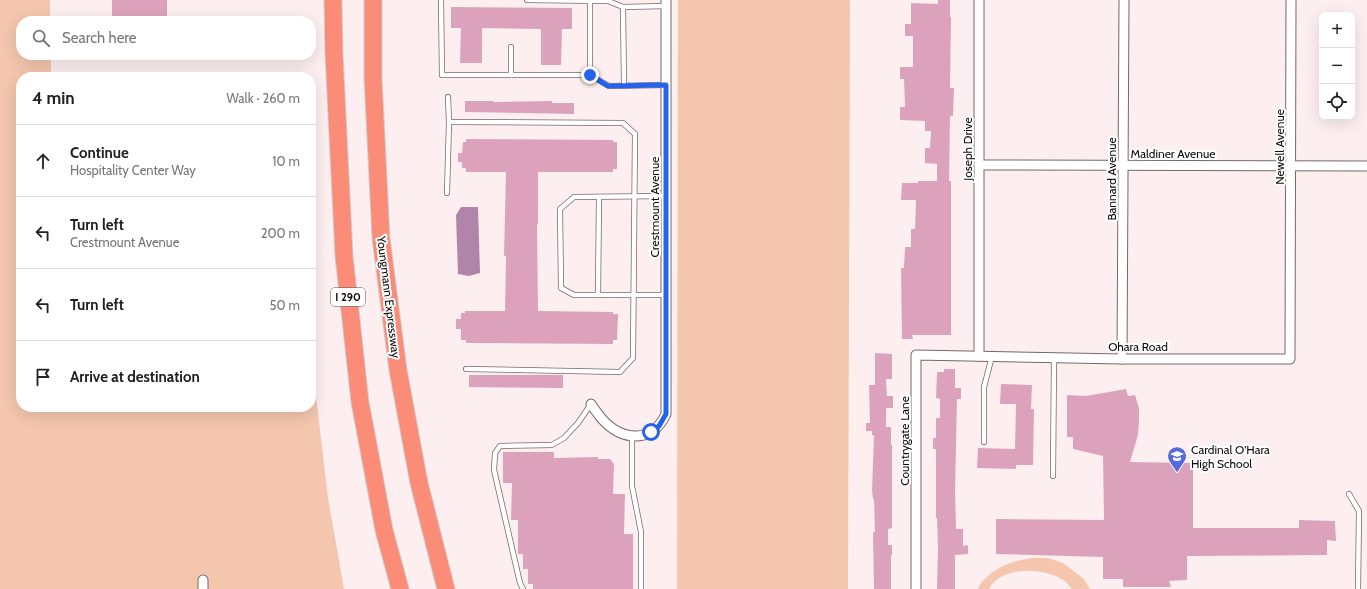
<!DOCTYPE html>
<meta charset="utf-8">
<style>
:root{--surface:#fff;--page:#f6f6f6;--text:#222;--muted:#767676;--line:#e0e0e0}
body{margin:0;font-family:Cabin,sans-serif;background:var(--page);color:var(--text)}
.controls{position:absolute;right:12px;top:12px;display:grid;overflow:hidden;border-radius:8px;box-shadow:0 4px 16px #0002}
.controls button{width:36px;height:36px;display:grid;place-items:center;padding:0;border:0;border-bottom:1px solid var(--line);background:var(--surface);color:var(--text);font:20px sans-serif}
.stop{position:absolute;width:12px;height:12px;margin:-9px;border:3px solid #2563eb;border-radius:50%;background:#fff}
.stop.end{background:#2563eb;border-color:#fff;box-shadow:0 1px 4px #0008}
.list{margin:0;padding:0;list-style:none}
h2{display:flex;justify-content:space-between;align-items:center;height:52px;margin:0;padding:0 16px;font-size:17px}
h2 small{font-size:13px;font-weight:400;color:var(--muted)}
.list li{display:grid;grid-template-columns:26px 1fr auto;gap:12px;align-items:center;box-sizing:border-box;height:72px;padding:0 16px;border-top:1px solid var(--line)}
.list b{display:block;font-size:15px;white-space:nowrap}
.list p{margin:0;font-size:13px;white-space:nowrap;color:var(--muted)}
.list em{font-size:13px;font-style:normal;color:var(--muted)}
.icon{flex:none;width:22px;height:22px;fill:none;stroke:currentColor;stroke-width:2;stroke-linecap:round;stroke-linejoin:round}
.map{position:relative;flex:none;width:1367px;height:589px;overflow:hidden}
.search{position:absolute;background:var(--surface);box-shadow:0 4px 16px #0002;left:16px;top:16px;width:300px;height:44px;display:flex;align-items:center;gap:10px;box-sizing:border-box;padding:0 14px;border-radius:16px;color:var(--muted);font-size:15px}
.panel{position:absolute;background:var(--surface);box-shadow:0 4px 16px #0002;left:16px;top:72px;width:300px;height:340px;border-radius:16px}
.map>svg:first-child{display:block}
</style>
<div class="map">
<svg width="1367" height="589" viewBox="0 0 1367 589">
<rect width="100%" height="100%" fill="#fdeff0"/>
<g fill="#f4c6ad">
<polygon points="0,0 50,0 50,21 21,21 21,55 51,55 51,77 21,77 21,407 311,407 311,354 328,498 344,589 0,589"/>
<polygon points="678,0 850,0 848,589 677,589"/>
<path d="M1032,558H1048L1063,563L1084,579L1090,589H1072C1070,587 1068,584 1066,582C1047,567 1001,565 989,589H978C979,584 982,582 985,579C999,565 1013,561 1032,558Z"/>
</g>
<polygon fill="#b184aa" points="461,207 478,207 480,273 469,276 458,274 456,215"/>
<g fill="#dda2bb">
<rect x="112" y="0" width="55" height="21"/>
<polygon points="938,0 950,0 950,17 951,17 950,88 954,88 953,116 950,116 949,181 951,181 951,335 912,335 913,339 902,339 901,268 904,268 905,247 911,247 911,229 915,229 916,200 901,200 902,183 918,183 918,181 937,181 937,164 925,163 925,148 930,148 931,131 925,131 925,121 900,120 900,107 905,107 904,79 900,79 900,67 913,67 913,36 905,36 905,24 911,24 911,3 938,4"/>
<polygon points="451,7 572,8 572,29 562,29 561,65 541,65 541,29 482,28 482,63 460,63 461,28 451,28"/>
<polygon points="465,101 493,101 493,102 552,101 552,103 574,103 574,114 465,112"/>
<polygon points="466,139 613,140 613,142 617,142 617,169 613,169 613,172 538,172 538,224 537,224 538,311 613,312 613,314 618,314 617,340 613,340 613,344 466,343 466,340 461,340 461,329 456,329 456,319 461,319 461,313 465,313 465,311 505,311 506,256 504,256 506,172 466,172 466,168 462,168 462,162 458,162 458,153 462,153 463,142 466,142"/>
<polygon points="875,353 892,354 892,379 886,379 887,396 893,396 893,408 886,408 886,427 891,427 891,445 892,445 892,528 888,529 888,545 892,545 892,555 891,555 891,589 874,589 873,532 875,532 874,499 873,499 872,491 874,435 872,435 872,431 866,431 866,423 870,423 869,385 875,385"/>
<polygon points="944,369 955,369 955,388 961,388 961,399 957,399 955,492 956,529 963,529 963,546 968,545 968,554 955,555 955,589 937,589 938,548 937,518 936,518 936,449 933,449 933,438 936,438 936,418 940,418 940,399 936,398 937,372 944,372"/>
<polygon points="469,375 563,375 563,388 469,387"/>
<polygon points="1001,384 1032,385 1031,409 1034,409 1033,465 1016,465 1016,469 977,468 978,448 1015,449 1016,404 1000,404"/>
<polygon points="1126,389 1128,396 1135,395 1139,408 1139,420 1138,435 1130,462 1193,463 1193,528 1299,528 1299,520 1335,521 1336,541 1327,540 1327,555 1187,556 1187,580 1169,581 1171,587 1123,587 1123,579 1103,579 1103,557 996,554 996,519 1104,520 1103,456 1073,449 1073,437 1067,437 1067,395 1086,396"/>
<polygon points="503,452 554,452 554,458 598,457 598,459 610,459 614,464 613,494 625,494 624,534 633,534 633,589 533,589 533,584 528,584 528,569 523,569 523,554 518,554 518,520 511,520 512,483 503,483"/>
</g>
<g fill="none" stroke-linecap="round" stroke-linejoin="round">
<defs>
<g id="service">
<polyline points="441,0 442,75 590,75 609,86 666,85"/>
<polyline points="527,0 608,1 623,7 666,6"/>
<polyline points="590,1 590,75"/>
<polyline points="623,7 624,85"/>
<polyline points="511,47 511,75"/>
<polyline points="449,122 623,123 635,134 633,358 620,372 466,369"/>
<polyline points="447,193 449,122 448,97"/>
<polyline points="598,295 599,197"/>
<polyline points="666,295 574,295 561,288 560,209 574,197 666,196"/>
<polyline points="632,436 632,486 641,532 641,589"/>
<polyline points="984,442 984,387 992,356"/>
<polyline points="1053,476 1054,357"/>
<polyline points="1349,494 1359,511 1358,589"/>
<polyline points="523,589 520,583 494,470 495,453 500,446 552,445 564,438 578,423 591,404"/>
</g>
<g id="minor">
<polyline points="979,165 1367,166"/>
<polyline points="979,356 979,0"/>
<polyline points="1122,359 1124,0"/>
<path d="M591,404C594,409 598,414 602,419C622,441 652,444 666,414V0"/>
<polyline points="203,580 203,589"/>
<polyline points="916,589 916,355 1122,359 1290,359 1291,0"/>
</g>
<g id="motorway">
<polyline points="333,0 334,54 344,256 360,402 384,530 400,589"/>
<polyline points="373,0 373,78 381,238 398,370 419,483 446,589"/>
</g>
</defs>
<use href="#service" stroke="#766769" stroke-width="6"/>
<use href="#minor" stroke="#766769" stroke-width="11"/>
<use href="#motorway" stroke="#cfcece" stroke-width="19"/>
<use href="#service" stroke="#fff" stroke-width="4.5"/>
<use href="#minor" stroke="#fff" stroke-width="9"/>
<use href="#motorway" stroke="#fa8c78" stroke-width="17"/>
</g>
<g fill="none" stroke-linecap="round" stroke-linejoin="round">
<polyline stroke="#2563eb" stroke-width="5" points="590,75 608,86 666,85 666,414 659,426 651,432"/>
</g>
<defs>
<symbol id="school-pin" viewBox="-11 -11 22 30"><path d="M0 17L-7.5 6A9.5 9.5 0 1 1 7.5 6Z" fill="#5669e0" stroke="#fff"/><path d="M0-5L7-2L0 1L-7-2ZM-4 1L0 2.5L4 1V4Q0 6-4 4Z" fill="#fff"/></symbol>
</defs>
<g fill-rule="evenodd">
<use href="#school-pin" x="1166" y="445" width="22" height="30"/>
</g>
<g text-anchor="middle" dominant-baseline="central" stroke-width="4" stroke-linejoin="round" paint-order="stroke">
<rect fill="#fff" stroke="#585454" stroke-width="1" x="331" y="288" width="34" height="18" rx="3"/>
<g font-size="11" font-weight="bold" fill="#100b0b">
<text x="348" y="297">I 290</text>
</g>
<g font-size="12" fill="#100b0b" stroke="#fff">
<text transform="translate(1279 147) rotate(-90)">Newell Avenue</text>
<text transform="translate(967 149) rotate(-90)">Joseph Drive</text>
<text x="1173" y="153">Maldiner Avenue</text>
<text transform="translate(1111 179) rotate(-90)">Bannard Avenue</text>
<text transform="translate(654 207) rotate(-90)">Crestmount Avenue</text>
<text transform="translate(389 297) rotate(83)">Youngmann Expressway</text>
<text x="1138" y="346">Ohara Road</text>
<text transform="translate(904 441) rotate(-90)">Countrygate Lane</text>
</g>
<g font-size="12" fill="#100b0b" stroke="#fff" text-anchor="start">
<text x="1191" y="449">Cardinal O'Hara<tspan x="1191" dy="14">High School</tspan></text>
</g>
</g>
</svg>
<div class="controls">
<button>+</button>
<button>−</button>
<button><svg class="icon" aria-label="locate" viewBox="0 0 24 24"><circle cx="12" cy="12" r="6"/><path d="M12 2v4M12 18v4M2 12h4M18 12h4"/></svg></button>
</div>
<div class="stop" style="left:651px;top:432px"></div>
<div class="stop end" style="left:590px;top:75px"></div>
<div class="search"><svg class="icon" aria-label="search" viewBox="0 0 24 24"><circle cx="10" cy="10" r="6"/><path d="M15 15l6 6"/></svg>Search here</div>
<section class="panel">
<h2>4 min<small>Walk · 260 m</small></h2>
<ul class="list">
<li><svg class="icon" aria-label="ahead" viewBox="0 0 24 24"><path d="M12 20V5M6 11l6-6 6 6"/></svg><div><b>Continue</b><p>Hospitality Center Way</p></div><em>10 m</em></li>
<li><svg class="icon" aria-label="left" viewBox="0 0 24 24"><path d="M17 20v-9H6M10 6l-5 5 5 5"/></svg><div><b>Turn left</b><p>Crestmount Avenue</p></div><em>200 m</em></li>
<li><svg class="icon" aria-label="left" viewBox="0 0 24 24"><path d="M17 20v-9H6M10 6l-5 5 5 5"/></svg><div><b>Turn left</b></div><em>50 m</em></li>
<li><svg class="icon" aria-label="arrive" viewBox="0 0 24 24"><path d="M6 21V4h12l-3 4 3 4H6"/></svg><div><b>Arrive at destination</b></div></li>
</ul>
</section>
</div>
